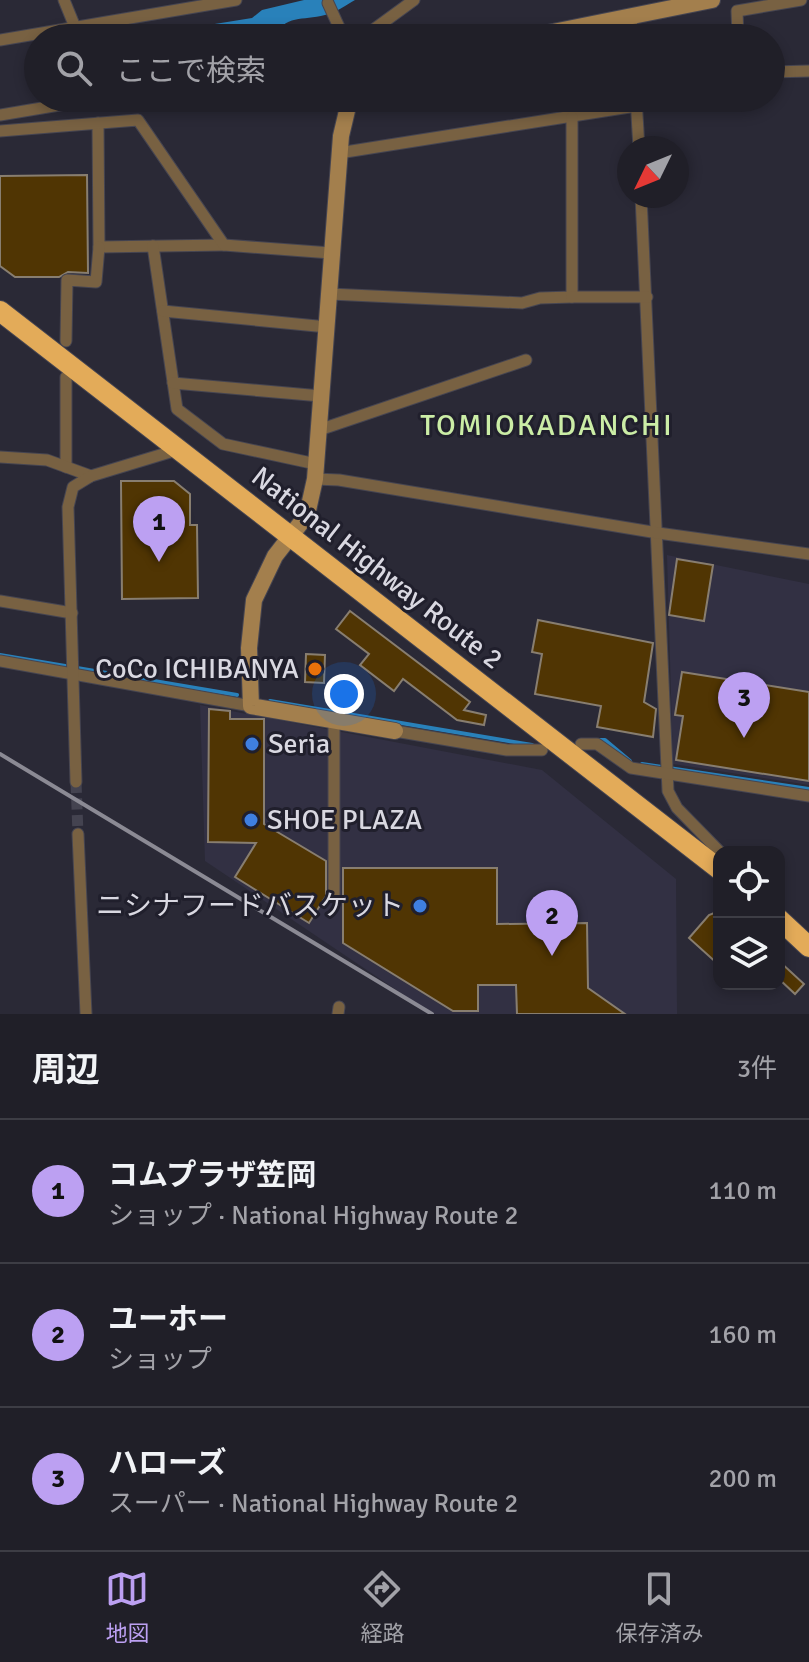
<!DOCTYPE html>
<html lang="ja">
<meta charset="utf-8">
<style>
:root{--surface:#201f28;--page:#282730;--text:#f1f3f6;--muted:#a2a2a8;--line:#3d3d45;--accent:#bca0f2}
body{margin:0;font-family:Signika,"Noto Sans JP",sans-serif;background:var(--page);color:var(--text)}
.controls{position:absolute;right:24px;bottom:24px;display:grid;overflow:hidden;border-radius:16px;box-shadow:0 4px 12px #0003}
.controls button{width:72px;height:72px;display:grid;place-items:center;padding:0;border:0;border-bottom:2px solid var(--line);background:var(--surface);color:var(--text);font:40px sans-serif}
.compass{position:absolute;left:617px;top:136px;width:72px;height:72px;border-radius:50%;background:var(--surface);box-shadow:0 4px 12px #0003;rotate:227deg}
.you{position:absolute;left:344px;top:694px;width:28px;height:28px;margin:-20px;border:6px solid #fff;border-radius:50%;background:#1a73e8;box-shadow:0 0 0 12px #1a73e833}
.badge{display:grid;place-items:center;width:52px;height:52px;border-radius:50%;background:var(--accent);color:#111;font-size:26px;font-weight:700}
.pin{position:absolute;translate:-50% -66px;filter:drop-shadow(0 2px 4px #0008)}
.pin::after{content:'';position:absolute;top:42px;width:28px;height:24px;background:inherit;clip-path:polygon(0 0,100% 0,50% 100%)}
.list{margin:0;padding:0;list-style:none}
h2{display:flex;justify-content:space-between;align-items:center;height:104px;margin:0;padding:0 32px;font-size:34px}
h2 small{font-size:26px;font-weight:400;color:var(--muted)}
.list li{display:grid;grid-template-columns:52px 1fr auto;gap:24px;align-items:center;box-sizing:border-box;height:144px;padding:0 32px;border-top:2px solid var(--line)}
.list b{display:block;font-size:30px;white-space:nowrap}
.list p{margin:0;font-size:26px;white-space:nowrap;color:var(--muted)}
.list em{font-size:26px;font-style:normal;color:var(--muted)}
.icon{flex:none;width:44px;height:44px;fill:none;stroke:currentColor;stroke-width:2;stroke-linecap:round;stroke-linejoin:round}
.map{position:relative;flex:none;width:809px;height:1014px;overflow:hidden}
.search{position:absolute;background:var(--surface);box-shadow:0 4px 12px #0003;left:24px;right:24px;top:24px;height:88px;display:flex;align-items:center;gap:20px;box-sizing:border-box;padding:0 28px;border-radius:44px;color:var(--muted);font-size:30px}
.sheet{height:536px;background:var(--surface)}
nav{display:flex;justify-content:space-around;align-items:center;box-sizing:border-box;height:112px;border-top:2px solid var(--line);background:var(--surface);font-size:22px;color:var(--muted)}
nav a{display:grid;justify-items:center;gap:4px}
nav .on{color:var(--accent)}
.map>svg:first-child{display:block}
</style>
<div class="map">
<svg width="809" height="1014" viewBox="0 0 809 1014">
<rect width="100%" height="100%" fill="#2a2936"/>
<g fill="#323043">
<polygon points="667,555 809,584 809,785 673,764"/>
<polygon points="200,705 542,770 676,879 677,1014 432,1014 205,861"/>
</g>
<path fill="#2981ba" d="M304,0H355C346,5 335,13 325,15C302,21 286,14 272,38H237L240,33L236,30C222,30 211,32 197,33L194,31L196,27L252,18L262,10Z"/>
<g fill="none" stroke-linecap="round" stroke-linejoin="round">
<g stroke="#2981ba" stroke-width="4">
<polyline points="0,655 237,695"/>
<polyline points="270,701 532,745"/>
<polyline points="598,740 605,740 630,761"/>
<polyline points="642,764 809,789"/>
</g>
</g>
<g fill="#503503" stroke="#887e70" stroke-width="2">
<polygon points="87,175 88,273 68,272 59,277 15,277 0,266 0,176"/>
<polygon points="121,481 174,481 190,494 190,525 197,525 198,598 122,599"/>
<polygon points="677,559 713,565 704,621 669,615"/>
<polygon points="350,611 470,702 464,710 486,715 484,725 457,720 403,679 394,691 360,665 369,654 336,629"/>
<polygon points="538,620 653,643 644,702 656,709 653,737 597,727 601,706 535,694 542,654 532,652"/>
<polygon points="306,654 325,655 324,683 305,682"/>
<polygon points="682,672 809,692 809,781 676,760 683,716 675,715"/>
<polygon points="209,709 230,711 230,719 264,719 264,824 326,861 326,896 309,923 235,877 256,843 208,842"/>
<polygon points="343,868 497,868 497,924 587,923 588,988 625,1014 517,1014 516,985 478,985 478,1011 453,1011 343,943"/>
<polygon points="719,911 719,965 689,938 709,915"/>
<polygon points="779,961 804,984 795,994 779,979"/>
</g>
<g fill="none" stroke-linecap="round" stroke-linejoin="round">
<polyline stroke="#444350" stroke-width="11" stroke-dasharray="11 5.5" stroke-linecap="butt" points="76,782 78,834"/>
<defs>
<g id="street">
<polyline points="64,0 75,27"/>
<polyline points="328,3 344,38"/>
<polyline points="631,17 633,38"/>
<polyline points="362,38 414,0"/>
<polyline points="738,38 737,11 801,0"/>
<polyline points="0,40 236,0"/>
<polyline points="771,72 809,71"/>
<polyline points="636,98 639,148"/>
<polyline points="0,115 101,98"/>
<polyline points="98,123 99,247 224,245"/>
<polyline points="0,131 138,120 224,245 331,253"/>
<polyline points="339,153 636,106"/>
<polyline points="641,196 668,791 677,808 720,852"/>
<polyline points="153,246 177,409 223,444 316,464"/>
<polyline points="330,294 522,303 540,298 572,297 572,117"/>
<polyline points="572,297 647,297"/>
<polyline points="163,311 327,327"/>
<polyline points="66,341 67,280 96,282 99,247"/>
<polyline points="66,377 66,467"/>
<polyline points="173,383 321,396"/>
<polyline points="319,430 526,360"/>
<polyline points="0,457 47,460 91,476"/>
<polyline points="315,479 339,480 658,533 809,554"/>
<polyline points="0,601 72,613"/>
<polyline points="0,661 251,706"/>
<polyline points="395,731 507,750 542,750"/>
<polyline points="581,744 597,744 631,768 809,796"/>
<polyline points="76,782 68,507 73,487 91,476 180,449"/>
<polyline points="78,834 86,1014"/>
<polyline points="334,896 334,721"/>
<polyline points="338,1014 339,1007"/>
</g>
<g id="secondary">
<polyline points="523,38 712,0"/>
<polyline points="350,98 341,136 315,479 307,515 275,556 254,600 249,648 251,706 395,731"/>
</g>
<g id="highway">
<polyline points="0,311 719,869"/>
<polyline points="779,919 809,947"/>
</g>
</defs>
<use href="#street" stroke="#464551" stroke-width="13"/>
<use href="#secondary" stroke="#464551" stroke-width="18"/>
<use href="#highway" stroke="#464551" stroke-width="22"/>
<use href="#street" stroke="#786142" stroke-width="11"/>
<use href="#secondary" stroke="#a37f4d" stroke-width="16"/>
<use href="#highway" stroke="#e3ab59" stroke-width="20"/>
<polyline stroke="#8b8a94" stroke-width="4" points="0,754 432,1014"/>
</g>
<circle fill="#e8710a" stroke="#201f2c" stroke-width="3" cx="315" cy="669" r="8"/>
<g fill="#3f7fe0" stroke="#201f2c" stroke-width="3">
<circle cx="252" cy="744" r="8"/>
<circle cx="251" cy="820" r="8"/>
<circle cx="420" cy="906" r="8"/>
</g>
<g text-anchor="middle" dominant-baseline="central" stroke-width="6" stroke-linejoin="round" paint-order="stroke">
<g font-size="28" fill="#d9d8e1" stroke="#201f2c">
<text transform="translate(377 568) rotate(38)">National Highway Route 2</text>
</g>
<g font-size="28" fill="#d9d8e1" stroke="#201f2c" text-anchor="end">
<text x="299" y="669">CoCo ICHIBANYA</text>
<text x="268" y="744" text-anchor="start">Seria</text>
<text x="267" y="820" text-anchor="start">SHOE PLAZA</text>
<text x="404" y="906">ニシナフードバスケット</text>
</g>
<g font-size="30" letter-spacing="2" fill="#cbeda6" stroke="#201f2c">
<text x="547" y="425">TOMIOKADANCHI</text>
</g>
</g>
</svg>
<div class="controls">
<button><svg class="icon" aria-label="locate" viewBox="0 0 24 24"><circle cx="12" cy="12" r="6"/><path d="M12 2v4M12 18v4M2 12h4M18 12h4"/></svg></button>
<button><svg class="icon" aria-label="layers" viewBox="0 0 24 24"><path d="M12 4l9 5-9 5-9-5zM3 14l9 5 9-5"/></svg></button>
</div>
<svg class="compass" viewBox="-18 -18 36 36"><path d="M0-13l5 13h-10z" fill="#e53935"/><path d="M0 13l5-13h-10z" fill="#a2a2a8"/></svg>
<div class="you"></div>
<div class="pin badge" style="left:159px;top:562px">1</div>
<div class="pin badge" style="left:552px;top:956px">2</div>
<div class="pin badge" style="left:744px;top:738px">3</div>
<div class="search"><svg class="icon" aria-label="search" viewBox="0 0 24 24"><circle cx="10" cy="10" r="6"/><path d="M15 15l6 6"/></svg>ここで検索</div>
</div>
<section class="sheet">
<h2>周辺<small>3件</small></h2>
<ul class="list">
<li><span class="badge">1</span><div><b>コムプラザ笠岡</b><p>ショップ · National Highway Route 2</p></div><em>110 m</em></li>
<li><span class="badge">2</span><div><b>ユーホー</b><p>ショップ</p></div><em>160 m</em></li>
<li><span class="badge">3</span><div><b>ハローズ</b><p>スーパー · National Highway Route 2</p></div><em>200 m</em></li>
</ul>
</section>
<nav>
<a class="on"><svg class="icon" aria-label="map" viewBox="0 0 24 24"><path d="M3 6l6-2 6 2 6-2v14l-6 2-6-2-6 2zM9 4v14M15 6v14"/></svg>地図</a>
<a><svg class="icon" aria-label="directions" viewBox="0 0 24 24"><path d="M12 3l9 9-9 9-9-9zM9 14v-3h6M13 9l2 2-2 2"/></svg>経路</a>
<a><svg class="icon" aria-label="saved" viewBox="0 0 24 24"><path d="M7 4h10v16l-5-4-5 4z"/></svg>保存済み</a>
</nav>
